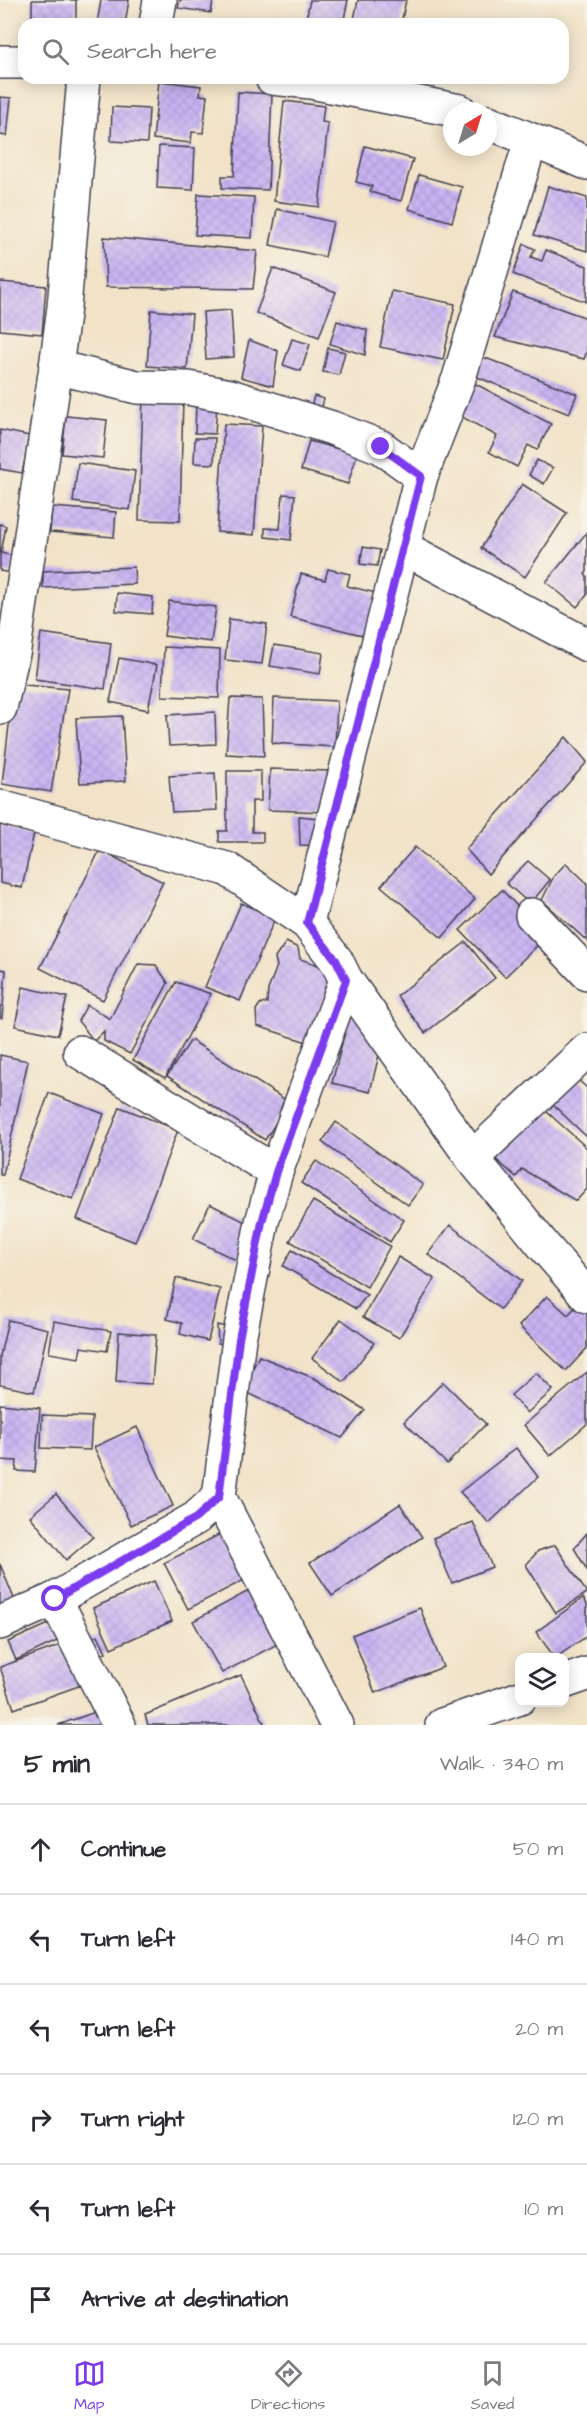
<!DOCTYPE html>
<meta charset="utf-8">
<style>
:root{--surface:#fff;--page:#f7f7f7;--text:#2b2b33;--muted:#7c7c81;--line:#e1e1e2;--accent:#7c3aed}
body{margin:0;font-family:"Architects Daughter",sans-serif;background:var(--page);color:var(--text)}
.controls{position:absolute;right:18px;bottom:18px;display:grid;overflow:hidden;border-radius:12px;box-shadow:0 3px 15px #0003}
.controls button{width:54px;height:54px;display:grid;place-items:center;padding:0;border:0;border-bottom:2px solid var(--line);background:var(--surface);color:var(--text);font:30px sans-serif}
.compass{position:absolute;left:443px;top:102px;width:54px;height:54px;border-radius:50%;background:var(--surface);box-shadow:0 3px 15px #0003;rotate:38deg}
.stop{position:absolute;width:18px;height:18px;margin:-14px;border:4px solid #7c3aed;border-radius:50%;background:#fff}
.stop.end{background:#7c3aed;border-color:#fff;box-shadow:0 2px 6px #0008}
.list{margin:0;padding:0;list-style:none}
h2{display:flex;justify-content:space-between;align-items:center;height:78px;margin:0;padding:0 24px;font-size:26px}
h2 small{font-size:20px;font-weight:400;color:var(--muted)}
.list li{display:grid;grid-template-columns:39px 1fr auto;gap:18px;align-items:center;box-sizing:border-box;height:90px;padding:0 24px;border-top:2px solid var(--line)}
.list b{display:block;font-size:22px;white-space:nowrap}
.list em{font-size:20px;font-style:normal;color:var(--muted)}
.icon{flex:none;width:33px;height:33px;fill:none;stroke:currentColor;stroke-width:2;stroke-linecap:round;stroke-linejoin:round}
.map{position:relative;flex:none;width:587px;height:1725px;overflow:hidden}
.search{position:absolute;background:var(--surface);box-shadow:0 3px 15px #0003;left:18px;right:18px;top:18px;height:66px;display:flex;align-items:center;gap:15px;box-sizing:border-box;padding:0 21px;border-radius:18px;color:var(--muted);font-size:22px}
.sheet{height:618px;background:var(--surface)}
nav{display:flex;justify-content:space-around;align-items:center;box-sizing:border-box;height:84px;border-top:2px solid var(--line);background:var(--surface);font-size:16px;color:var(--muted)}
nav a{display:grid;justify-items:center;gap:3px}
nav .on{color:var(--accent)}
.map>svg:first-child{display:block}
</style>
<div class="map">
<svg width="587" height="1725" viewBox="0 0 587 1725">
<defs>
<pattern id="building-cross-hatch" width="8" height="8" patternUnits="userSpaceOnUse" patternTransform="scale(1.5)"><rect width="8" height="8" fill="#c9b3f3"/><path d="M0 0l8 8M0 8l8-8" fill="none" stroke="#ac9ad1"/></pattern>
</defs>
<rect width="100%" height="100%" fill="#f7f3e8"/>
<filter id="ink" filterUnits="userSpaceOnUse"><feTurbulence type="fractalNoise" baseFrequency=".0167" numOctaves="2"/><feDisplacementMap in="SourceGraphic" scale="12" xChannelSelector="R" yChannelSelector="G"/><feConvolveMatrix kernelMatrix="1 2 1 2 8 2 1 2 1" color-interpolation-filters="sRGB"/></filter>
<filter id="wash" filterUnits="userSpaceOnUse"><feTurbulence type="fractalNoise" baseFrequency=".008" numOctaves="4" result="noise"/><feDisplacementMap in="SourceGraphic" scale="24" xChannelSelector="R" yChannelSelector="G"/><feGaussianBlur stdDeviation="1.35" result="paint"/><feColorMatrix in="noise" values="0 0 0 0 0 0 0 0 0 0 0 0 0 0 0 0 0 1.4 0 .05"/><feComposite in="paint" operator="in"/></filter>
<g filter="url(#wash)">
<rect width="100%" height="100%" fill="#f2e3c8"/>
<g id="blocks">
<g fill="url(#building-cross-hatch)">
<rect x="32" y="0" width="44" height="24"/>
<polygon points="101,0 129,0 125,24 97,24"/>
<polygon points="180,0 213,0 211,13 178,8"/>
<polygon points="310,0 348,0 343,24 305,24"/>
<polygon points="358,0 406,0 401,24 353,24"/>
<polygon points="159,81 201,86 200,95 207,96 203,133 192,132 191,143 153,139"/>
<polygon points="238,92 272,94 268,190 222,188 222,176 234,176"/>
<polygon points="0,97 11,98 7,136 0,135"/>
<polygon points="284,101 324,106 322,122 328,123 319,207 274,201"/>
<polygon points="112,107 149,109 147,143 111,141"/>
<polygon points="159,146 195,148 193,190 157,188"/>
<polygon points="365,146 413,159 401,201 370,192 372,186 356,182"/>
<polygon points="419,175 462,187 452,222 409,209"/>
<polygon points="548,186 587,198 587,251 534,235"/>
<polygon points="198,194 254,197 252,238 195,235"/>
<polygon points="277,209 333,222 325,257 270,245"/>
<polygon points="104,237 257,251 253,289 106,287"/>
<polygon points="524,244 535,249 531,257 542,261 546,250 587,266 586,302 513,274"/>
<polygon points="273,268 336,292 319,337 256,313"/>
<polygon points="0,282 46,286 42,334 0,330"/>
<polygon points="392,291 455,304 443,360 380,347"/>
<polygon points="513,292 587,318 587,351 584,359 495,337"/>
<polygon points="151,310 192,314 187,369 147,366"/>
<polygon points="231,310 234,357 206,359 203,312"/>
<polygon points="337,321 367,330 365,355 330,344"/>
<polygon points="292,339 310,344 301,371 283,365"/>
<polygon points="249,340 278,351 273,386 241,377"/>
<polygon points="328,348 345,352 339,375 323,372"/>
<polygon points="478,355 577,394 569,414 470,374"/>
<polygon points="472,382 551,424 537,450 528,445 517,467 489,452 497,436 455,413"/>
<polygon points="143,396 183,398 180,521 139,520"/>
<polygon points="314,396 324,399 321,410 311,407"/>
<polygon points="196,403 217,404 215,434 195,433"/>
<polygon points="66,416 107,420 103,458 62,454"/>
<polygon points="224,424 262,426 254,535 217,532"/>
<polygon points="0,430 30,436 22,473 0,469"/>
<polygon points="195,438 215,438 214,464 194,463"/>
<polygon points="309,441 357,454 348,484 301,470"/>
<polygon points="537,460 553,468 544,484 529,475"/>
<polygon points="78,463 135,471 130,510 73,502"/>
<polygon points="522,484 567,513 525,577 481,548"/>
<polygon points="283,494 295,495 291,540 265,537 265,528 280,529"/>
<polygon points="52,507 116,512 114,537 50,532"/>
<polygon points="0,524 6,526 1,553 14,556 11,573 0,571"/>
<polygon points="587,532 587,572 585,574 587,576 587,595 577,607 546,582"/>
<polygon points="363,547 380,550 377,566 360,564"/>
<polygon points="134,567 135,584 43,588 43,571"/>
<polygon points="328,569 350,574 347,586 376,593 366,636 290,617 301,574 325,580"/>
<polygon points="117,593 153,597 152,614 116,611"/>
<polygon points="169,601 216,607 211,642 164,636"/>
<polygon points="229,619 267,624 262,664 225,660"/>
<polygon points="41,633 111,643 105,689 35,679"/>
<polygon points="274,645 323,653 320,674 270,666"/>
<polygon points="164,647 220,650 219,698 162,696"/>
<polygon points="119,658 157,665 148,710 110,702"/>
<polygon points="14,684 68,689 51,792 2,784"/>
<polygon points="230,698 262,699 264,756 226,754"/>
<polygon points="274,698 337,701 335,747 272,743"/>
<polygon points="215,712 216,744 169,746 167,715"/>
<polygon points="122,716 126,781 80,783 76,718"/>
<polygon points="566,737 587,762 488,874 466,849"/>
<polygon points="270,769 329,771 328,812 268,810"/>
<polygon points="227,771 261,771 261,801 252,801 252,832 263,832 263,842 219,842 219,831 227,831"/>
<polygon points="215,773 217,810 172,812 169,776"/>
<polygon points="299,816 328,819 326,846 300,845"/>
<polygon points="0,825 34,833 22,888 0,883"/>
<polygon points="415,847 475,899 442,938 381,886"/>
<polygon points="100,850 163,882 103,1000 40,968"/>
<polygon points="528,861 550,880 530,904 506,883"/>
<polygon points="566,863 587,883 587,941 542,900 554,876"/>
<polygon points="502,890 546,937 505,977 460,930"/>
<polygon points="241,903 275,918 240,1001 205,987"/>
<polygon points="286,942 298,948 300,959 333,970 310,1043 257,1026 256,1010 260,1004 267,1003 268,990 277,966 275,958"/>
<polygon points="466,942 495,978 425,1033 397,996"/>
<polygon points="138,964 156,965 168,983 130,1054 104,1041 104,1031 94,1041 78,1021 87,1005 110,1019"/>
<polygon points="0,969 6,970 2,1018 0,1018"/>
<polygon points="176,982 211,994 165,1078 133,1060"/>
<polygon points="23,987 67,997 58,1035 15,1026"/>
<polygon points="349,1016 370,1022 383,1038 370,1092 332,1083"/>
<polygon points="191,1040 289,1102 265,1140 167,1076"/>
<polygon points="0,1055 28,1061 3,1175 0,1175"/>
<polygon points="576,1078 587,1088 587,1137 552,1104"/>
<polygon points="49,1093 104,1114 73,1199 17,1179"/>
<polygon points="536,1102 587,1148 587,1189 576,1201 522,1169 516,1177 491,1155"/>
<polygon points="120,1107 178,1130 135,1242 77,1219"/>
<polygon points="336,1122 423,1185 408,1205 322,1142"/>
<polygon points="316,1161 404,1220 390,1242 301,1183"/>
<polygon points="313,1201 390,1246 367,1287 290,1241"/>
<polygon points="210,1204 255,1227 238,1261 193,1239"/>
<polygon points="450,1225 522,1281 500,1309 428,1254"/>
<polygon points="292,1250 367,1295 356,1309 283,1266"/>
<polygon points="398,1257 435,1279 399,1338 363,1317"/>
<polygon points="176,1278 220,1289 208,1341 180,1334 182,1323 167,1319"/>
<polygon points="547,1296 568,1315 581,1301 587,1306 587,1348 566,1371 519,1326"/>
<polygon points="341,1319 374,1343 344,1382 312,1358"/>
<polygon points="8,1320 48,1329 34,1392 0,1385 0,1356"/>
<polygon points="54,1321 111,1331 107,1351 81,1347 79,1358 49,1353"/>
<polygon points="217,1325 236,1329 232,1347 218,1343"/>
<polygon points="119,1332 156,1335 152,1384 116,1382"/>
<polygon points="259,1356 316,1379 365,1410 342,1438 248,1393 249,1376"/>
<polygon points="587,1372 587,1424 550,1456 524,1425"/>
<polygon points="536,1373 553,1390 527,1413 511,1395"/>
<polygon points="443,1382 486,1424 447,1464 404,1422"/>
<polygon points="0,1404 40,1408 35,1472 16,1471 17,1461 0,1460"/>
<polygon points="42,1415 92,1417 90,1450 41,1448"/>
<polygon points="137,1427 173,1506 131,1525 94,1447"/>
<polygon points="516,1448 538,1477 489,1523 460,1492"/>
<polygon points="56,1494 93,1537 66,1560 30,1516"/>
<polygon points="400,1504 422,1537 332,1596 310,1563"/>
<polygon points="473,1522 492,1567 452,1583 433,1538"/>
<polygon points="228,1530 252,1576 188,1609 164,1563"/>
<polygon points="587,1533 587,1570 574,1548"/>
<polygon points="555,1545 587,1593 556,1613 526,1565 538,1551"/>
<polygon points="0,1564 17,1606 0,1612"/>
<polygon points="154,1581 172,1621 111,1648 93,1608"/>
<polygon points="256,1587 285,1640 222,1673 193,1621"/>
<polygon points="583,1598 587,1604 587,1636 555,1658 536,1632"/>
<polygon points="420,1608 443,1667 375,1693 352,1635"/>
<polygon points="58,1620 66,1637 16,1660 8,1642"/>
<polygon points="98,1635 106,1652 93,1658 85,1641"/>
<polygon points="72,1641 87,1683 14,1709 0,1667"/>
<polygon points="241,1675 265,1725 148,1725 145,1715"/>
<polygon points="104,1709 110,1725 58,1725"/>
</g>
</g>
</g>
<g filter="url(#ink)">
<use href="#blocks" fill-opacity="0" stroke="#413f50" stroke-width="1.5"/>
<g fill="none" stroke-linecap="round" stroke-linejoin="round">
<defs>
<g id="minor">
<polyline points="156,24 160,0"/>
<polyline points="0,62 24,62"/>
<polyline points="272,78 311,82 460,111"/>
<polyline points="488,122 587,163"/>
<polyline points="56,367 137,387 188,388 230,396 332,428 381,447 421,476"/>
<polyline points="404,548 587,645"/>
<polyline points="0,708 14,649 56,367 64,307 84,78"/>
<polyline points="0,807 227,869 307,923 336,960 346,980 472,1158 543,1245 587,1296"/>
<polyline points="532,915 587,973"/>
<polyline points="307,923 421,476 459,378 531,140"/>
<polyline points="80,1052 276,1172"/>
<polyline points="472,1158 587,1050"/>
<polyline points="55,1599 119,1725"/>
<polyline points="0,1623 55,1599 196,1518 219,1497"/>
<polyline points="564,1682 587,1674"/>
<polyline points="337,1725 219,1497 239,1339 262,1222 276,1172 346,980"/>
<polyline points="442,1725 520,1698"/>
</g>
</defs>
<use href="#minor" stroke="#413f50" stroke-width="36"/>
<use href="#minor" stroke="#fff" stroke-width="33"/>
</g>
</g>
<g fill="none" stroke-linecap="round" stroke-linejoin="round" filter="url(#ink)">
<polyline stroke="#7c3aed" stroke-width="8" points="55,1599 196,1518 219,1497 239,1339 262,1222 276,1172 346,980 336,960 307,923 421,476 381,447"/>
</g>
</svg>
<div class="controls">
<button><svg class="icon" aria-label="layers" viewBox="0 0 24 24"><path d="M12 4l9 5-9 5-9-5zM3 14l9 5 9-5"/></svg></button>
</div>
<svg class="compass" viewBox="-18 -18 36 36"><path d="M0-13l5 13h-10z" fill="#e53935"/><path d="M0 13l5-13h-10z" fill="#7c7c81"/></svg>
<div class="stop" style="left:55px;top:1599px"></div>
<div class="stop end" style="left:381px;top:447px"></div>
<div class="search"><svg class="icon" aria-label="search" viewBox="0 0 24 24"><circle cx="10" cy="10" r="6"/><path d="M15 15l6 6"/></svg>Search here</div>
</div>
<section class="sheet">
<h2>5 min<small>Walk · 340 m</small></h2>
<ul class="list">
<li><svg class="icon" aria-label="ahead" viewBox="0 0 24 24"><path d="M12 20V5M6 11l6-6 6 6"/></svg><div><b>Continue</b></div><em>50 m</em></li>
<li><svg class="icon" aria-label="left" viewBox="0 0 24 24"><path d="M17 20v-9H6M10 6l-5 5 5 5"/></svg><div><b>Turn left</b></div><em>140 m</em></li>
<li><svg class="icon" aria-label="left" viewBox="0 0 24 24"><path d="M17 20v-9H6M10 6l-5 5 5 5"/></svg><div><b>Turn left</b></div><em>20 m</em></li>
<li><svg class="icon" aria-label="right" viewBox="0 0 24 24"><path d="M7 20v-9h11M14 6l5 5-5 5"/></svg><div><b>Turn right</b></div><em>120 m</em></li>
<li><svg class="icon" aria-label="left" viewBox="0 0 24 24"><path d="M17 20v-9H6M10 6l-5 5 5 5"/></svg><div><b>Turn left</b></div><em>10 m</em></li>
<li><svg class="icon" aria-label="arrive" viewBox="0 0 24 24"><path d="M6 21V4h12l-3 4 3 4H6"/></svg><div><b>Arrive at destination</b></div></li>
</ul>
</section>
<nav>
<a class="on"><svg class="icon" aria-label="map" viewBox="0 0 24 24"><path d="M3 6l6-2 6 2 6-2v14l-6 2-6-2-6 2zM9 4v14M15 6v14"/></svg>Map</a>
<a><svg class="icon" aria-label="directions" viewBox="0 0 24 24"><path d="M12 3l9 9-9 9-9-9zM9 14v-3h6M13 9l2 2-2 2"/></svg>Directions</a>
<a><svg class="icon" aria-label="saved" viewBox="0 0 24 24"><path d="M7 4h10v16l-5-4-5 4z"/></svg>Saved</a>
</nav>
